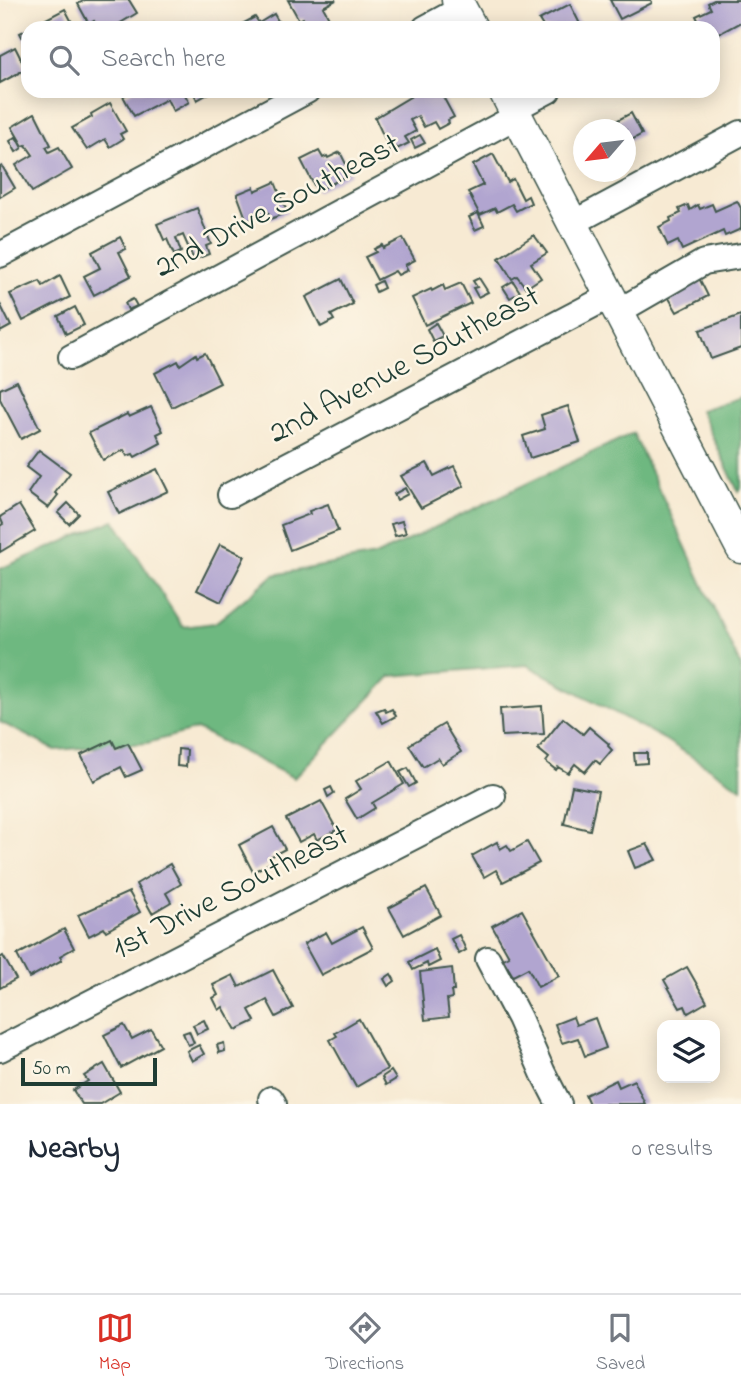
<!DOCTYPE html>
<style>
:root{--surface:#fff;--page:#f2f2f3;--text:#1f2937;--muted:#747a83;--line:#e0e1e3;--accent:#d93025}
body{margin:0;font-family:"Indie Flower",sans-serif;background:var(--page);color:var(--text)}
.controls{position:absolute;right:21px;bottom:21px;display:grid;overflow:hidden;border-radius:14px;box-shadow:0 4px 18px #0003}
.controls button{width:63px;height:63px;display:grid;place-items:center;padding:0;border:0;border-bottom:2px solid var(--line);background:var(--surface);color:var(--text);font:35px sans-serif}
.compass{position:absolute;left:573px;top:119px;width:63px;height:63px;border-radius:50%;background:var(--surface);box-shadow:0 4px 18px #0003;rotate:242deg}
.scale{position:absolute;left:21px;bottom:18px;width:136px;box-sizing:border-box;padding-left:7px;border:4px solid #1f3d34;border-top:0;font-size:19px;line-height:24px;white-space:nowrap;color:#1f3d34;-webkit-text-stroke:5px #fcf5e5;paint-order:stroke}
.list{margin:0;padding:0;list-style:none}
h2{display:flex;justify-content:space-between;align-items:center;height:91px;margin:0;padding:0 28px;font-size:30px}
h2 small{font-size:23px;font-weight:400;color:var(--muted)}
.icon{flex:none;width:38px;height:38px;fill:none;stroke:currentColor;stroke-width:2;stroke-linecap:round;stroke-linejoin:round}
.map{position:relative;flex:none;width:741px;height:1104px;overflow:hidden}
.search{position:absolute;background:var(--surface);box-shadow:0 4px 18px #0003;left:21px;right:21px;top:21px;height:77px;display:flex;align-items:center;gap:18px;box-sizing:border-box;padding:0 24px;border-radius:21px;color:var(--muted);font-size:26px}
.sheet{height:189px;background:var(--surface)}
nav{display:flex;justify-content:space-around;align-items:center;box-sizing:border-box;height:98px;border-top:2px solid var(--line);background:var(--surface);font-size:19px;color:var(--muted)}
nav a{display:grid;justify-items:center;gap:4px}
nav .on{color:var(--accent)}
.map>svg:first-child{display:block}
</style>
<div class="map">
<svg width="741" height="1104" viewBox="0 0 741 1104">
<rect width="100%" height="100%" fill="#fcf5e5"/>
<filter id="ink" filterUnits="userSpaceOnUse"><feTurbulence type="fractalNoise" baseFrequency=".0143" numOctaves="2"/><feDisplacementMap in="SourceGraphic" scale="14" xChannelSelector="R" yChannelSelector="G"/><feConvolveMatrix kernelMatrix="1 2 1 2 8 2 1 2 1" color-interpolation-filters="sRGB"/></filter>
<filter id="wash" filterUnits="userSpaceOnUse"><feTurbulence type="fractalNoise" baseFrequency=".00686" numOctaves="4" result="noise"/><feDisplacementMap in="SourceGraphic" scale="28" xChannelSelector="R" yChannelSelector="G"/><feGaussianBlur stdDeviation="1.57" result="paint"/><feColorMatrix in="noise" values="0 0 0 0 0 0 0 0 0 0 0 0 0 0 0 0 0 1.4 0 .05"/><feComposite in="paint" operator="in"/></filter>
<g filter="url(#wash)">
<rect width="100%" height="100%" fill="#f7ead3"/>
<g fill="#6eb880" stroke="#467a5a" stroke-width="2">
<polygon points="741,397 741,488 738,491 700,410"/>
<polygon points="633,433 741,667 741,788 664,739 527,665 391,676 294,778 197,729 147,743 55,750 0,722 0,569 114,520 183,627 215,623 274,575 375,556"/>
</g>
<g id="blocks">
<g fill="#b1a5d0">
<polygon points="85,0 129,0 137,13 112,28 98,28 94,21 89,24 78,4"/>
<polygon points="288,0 336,0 323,7 333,25 328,28 308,28 303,18 299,20"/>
<polygon points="610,0 651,0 652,3 620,19"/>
<polygon points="714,0 741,0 741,22 713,37 713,28 702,28 696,16 711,9 708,3"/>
<polygon points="570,4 582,28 544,28 539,20"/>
<polygon points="65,9 75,28 29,28"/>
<polygon points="274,14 282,28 235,28 255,17 259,23"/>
<polygon points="28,29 28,48 20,33"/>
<polygon points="15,47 26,69 0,83 0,55"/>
<polygon points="133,91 183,91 189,102 173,111 167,99 134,116 123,96"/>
<polygon points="193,91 213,91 197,100"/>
<polygon points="420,91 421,94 427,91 440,91 454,117 448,120 449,123 438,129 434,122 424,127 418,116 410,120 416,131 405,137 409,143 397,149 396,147 390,150 375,118"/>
<polygon points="110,103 126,131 120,134 123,139 110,147 105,139 87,150 72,128 92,117 91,114"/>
<polygon points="35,113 51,145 46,147 49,152 59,147 72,169 32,192 16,165 33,155 26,145 23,146 12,127"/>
<polygon points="631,113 642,134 626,143 626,130 599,130"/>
<polygon points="420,135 425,143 415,148 411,140"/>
<polygon points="16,137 22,148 16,152 10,141"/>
<polygon points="319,151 323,158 327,156 328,158 340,152 351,174 317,191 301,160"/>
<polygon points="493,154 508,182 513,179 523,199 528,196 531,203 516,211 512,204 497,212 495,208 480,215 468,192 483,185 473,165"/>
<polygon points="2,166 15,188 0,197 0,167"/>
<polygon points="275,182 287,212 271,219 268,212 247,221 237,194 254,187 255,191"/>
<polygon points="737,201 741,208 741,229 725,236 723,231 682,250 678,241 668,246 659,227 671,221 670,218 681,213 679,209 688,205 690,210 698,205 700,209 712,204 715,211"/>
<polygon points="197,208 211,244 206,246 209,254 194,260 183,235 176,238 181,252 174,255 167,239 164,240 157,224"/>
<polygon points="478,213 484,226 475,230 469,217"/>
<polygon points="534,235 547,253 531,263 541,278 526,288 517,276 512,279 499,258"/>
<polygon points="120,237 126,249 119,252 131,276 94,295 84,276 100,268 92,252"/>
<polygon points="403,238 415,260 405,265 408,270 398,275 395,271 377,280 365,257 376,252 374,249 382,245 383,248"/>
<polygon points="60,276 70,297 23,321 10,294 40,281 43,286"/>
<polygon points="698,276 708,296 677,312 666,293"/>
<polygon points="479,278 488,292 478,297 473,288 477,287 473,281"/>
<polygon points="341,279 353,304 331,315 334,320 321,327 306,297"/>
<polygon points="381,281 384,288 376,292 373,285"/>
<polygon points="513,281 520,292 510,298 503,287"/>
<polygon points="461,283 471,303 425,325 412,298 431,289 432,291 443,285 445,290"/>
<polygon points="133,299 137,306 128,310 125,303"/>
<polygon points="0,304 11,326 0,332"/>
<polygon points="75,307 84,325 66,334 58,316"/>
<polygon points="741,315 741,348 711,359 700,330"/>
<polygon points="436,323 443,336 433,341 427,329"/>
<polygon points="205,353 220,383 172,407 155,373 178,361 180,365 196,354 197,357"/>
<polygon points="17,381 40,429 21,439 0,399 0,389"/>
<polygon points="568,406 580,442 530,458 523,436 545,429 541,415"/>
<polygon points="151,407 163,431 157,434 161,443 135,457 133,454 127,456 124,450 103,460 89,433 127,414 129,417"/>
<polygon points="39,450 70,473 55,493 58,495 48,508 28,493 39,477 26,467"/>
<polygon points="427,463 434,476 454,466 464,486 421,508 401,476"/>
<polygon points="157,469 168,491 119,514 108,492"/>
<polygon points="405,488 408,494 397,500 394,494"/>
<polygon points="68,503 79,514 69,524 58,513"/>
<polygon points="328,504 338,531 290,550 281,525 310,514 309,511"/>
<polygon points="19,505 35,531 0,552 0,526 3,524 0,517"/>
<polygon points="402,521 406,533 395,536 391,524"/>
<polygon points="220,544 245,556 221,602 197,590"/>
<polygon points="542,706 544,734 502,736 500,709"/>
<polygon points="384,708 386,712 392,709 396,716 383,723 376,711"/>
<polygon points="563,718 583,734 589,727 609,744 608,746 612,750 600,764 595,760 585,772 575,764 568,773 558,767 556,770 546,762 549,758 538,749"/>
<polygon points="444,724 461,752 442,764 438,758 423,767 409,745"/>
<polygon points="112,740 116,748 128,743 142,770 126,777 121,767 94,781 81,755"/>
<polygon points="178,749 187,750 186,767 177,766"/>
<polygon points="634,753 647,753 647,763 635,764"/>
<polygon points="391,761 404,784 372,803 375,808 357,819 345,799 361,789 356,781"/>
<polygon points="408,768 416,783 409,787 400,772"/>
<polygon points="572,786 598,791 590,830 564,824"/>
<polygon points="331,787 334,793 328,797 325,790"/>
<polygon points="321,801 337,830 317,840 314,834 299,842 286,819"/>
<polygon points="273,827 285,849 270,857 272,862 253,872 239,845"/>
<polygon points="497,842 500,849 507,845 511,851 527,842 539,863 503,882 496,870 484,877 472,856"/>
<polygon points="647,844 656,860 635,868 628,851"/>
<polygon points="170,864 181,884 166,893 171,902 152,913 136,884"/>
<polygon points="426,888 441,915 404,935 389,908"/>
<polygon points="129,892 140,912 106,931 104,928 89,936 78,915"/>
<polygon points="522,910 559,976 538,987 528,968 513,976 503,959 509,956 492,926"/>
<polygon points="362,927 373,948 321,975 304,944 326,932 332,943"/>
<polygon points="64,929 74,948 60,956 62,960 29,978 17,955"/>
<polygon points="459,935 466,950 459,954 451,939"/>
<polygon points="435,949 440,961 428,967 427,963 413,970 409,962"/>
<polygon points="3,956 16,979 0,988 0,958"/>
<polygon points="687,967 707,1002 688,1013 685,1006 680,1008 664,980"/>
<polygon points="452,968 454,991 451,991 452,998 447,999 449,1017 425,1020 420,972"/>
<polygon points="273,970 293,1008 276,1017 267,1000 249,1010 255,1021 236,1030 223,1007 219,1010 213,998 218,995 213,985 233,975 239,987"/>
<polygon points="391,974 395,981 388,986 384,979"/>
<polygon points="573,1017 576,1025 595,1018 606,1048 585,1056 578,1038 562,1043 555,1024"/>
<polygon points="359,1019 387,1069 356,1087 330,1040 337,1036 335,1033"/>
<polygon points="204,1020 208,1029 197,1034 193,1025"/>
<polygon points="124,1025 132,1039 151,1029 161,1046 121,1068 104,1035"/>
<polygon points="189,1031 194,1043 188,1045 183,1033"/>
<polygon points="224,1043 225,1051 219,1053 217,1045"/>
<polygon points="199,1045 204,1054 192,1061 187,1051"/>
<polygon points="104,1064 120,1092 100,1104 82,1104 73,1090 88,1081 84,1076"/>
<polygon points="391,1071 396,1079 386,1085 382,1077"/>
<polygon points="616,1080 619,1087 634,1080 645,1104 589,1104 585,1095"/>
</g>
</g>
</g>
<g filter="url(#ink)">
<use href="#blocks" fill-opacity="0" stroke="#3f574c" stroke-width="2"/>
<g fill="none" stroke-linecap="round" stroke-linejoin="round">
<defs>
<g id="minor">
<polyline points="425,28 462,8"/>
<polyline points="514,109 548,91"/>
<polyline points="573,223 741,133"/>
<polyline points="0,255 307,91"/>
<polyline points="619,311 704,262 741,256"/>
<polyline points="71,357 517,116"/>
<polyline points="230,495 610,296"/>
<polyline points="488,959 519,1018 543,1073 559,1104"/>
<polyline points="0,1049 493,796"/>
<polyline points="271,1099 274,1104"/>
</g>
<g id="major">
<polyline points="457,0 472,28"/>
<polyline points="504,91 741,548"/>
</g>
</defs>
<use href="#minor" stroke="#3f574c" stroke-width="28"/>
<use href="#major" stroke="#3f574c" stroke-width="33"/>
<use href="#minor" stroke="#fff" stroke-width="24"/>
<use href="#major" stroke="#fff" stroke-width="30"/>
</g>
</g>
<g text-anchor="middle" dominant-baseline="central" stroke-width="5" stroke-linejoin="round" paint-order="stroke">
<g font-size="32" fill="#1f3d34" stroke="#fcf5e5">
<text transform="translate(278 207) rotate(-28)">2nd Drive Southeast</text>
<text transform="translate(405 366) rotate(-28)">2nd Avenue Southeast</text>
<text transform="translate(231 893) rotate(-27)">1st Drive Southeast</text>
</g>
</g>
</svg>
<div class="controls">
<button><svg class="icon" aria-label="layers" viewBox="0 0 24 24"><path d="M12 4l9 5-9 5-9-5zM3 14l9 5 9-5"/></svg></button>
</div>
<svg class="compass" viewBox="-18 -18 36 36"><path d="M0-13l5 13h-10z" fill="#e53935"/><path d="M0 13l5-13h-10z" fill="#747a83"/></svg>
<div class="scale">50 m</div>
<div class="search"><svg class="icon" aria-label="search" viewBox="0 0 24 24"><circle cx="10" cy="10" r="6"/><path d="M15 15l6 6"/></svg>Search here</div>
</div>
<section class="sheet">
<h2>Nearby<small>0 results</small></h2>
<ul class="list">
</ul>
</section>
<nav>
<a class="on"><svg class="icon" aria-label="map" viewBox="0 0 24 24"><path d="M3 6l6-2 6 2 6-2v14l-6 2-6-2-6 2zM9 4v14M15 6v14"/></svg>Map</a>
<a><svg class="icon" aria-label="directions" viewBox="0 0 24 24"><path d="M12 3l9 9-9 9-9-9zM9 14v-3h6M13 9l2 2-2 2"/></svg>Directions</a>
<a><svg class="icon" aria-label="saved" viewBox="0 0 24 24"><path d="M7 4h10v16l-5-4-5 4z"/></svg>Saved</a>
</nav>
